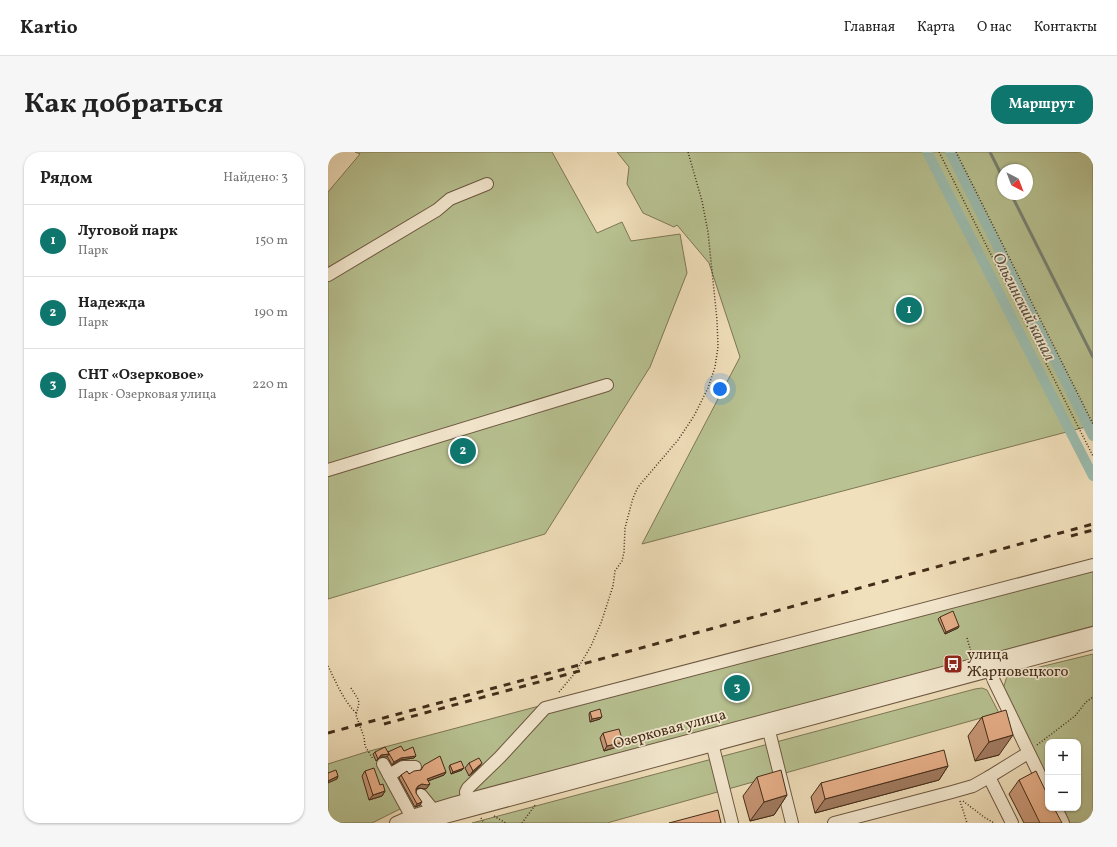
<!DOCTYPE html>
<html lang="ru">
<meta charset="utf-8">
<style>
:root{--surface:#fff;--page:#f6f6f6;--text:#222;--muted:#767676;--line:#e0e0e0;--accent:#0f766e}
body{margin:0;font-family:Vollkorn,serif;background:var(--page);color:var(--text)}
.controls{position:absolute;right:12px;bottom:12px;display:grid;overflow:hidden;border-radius:8px;box-shadow:0 1px 3px #0004}
.controls button{width:36px;height:36px;display:grid;place-items:center;padding:0;border:0;border-bottom:1px solid var(--line);background:var(--surface);color:var(--text);font:20px sans-serif}
.compass{position:absolute;left:669px;top:12px;width:36px;height:36px;border-radius:50%;background:var(--surface);box-shadow:0 1px 3px #0004;rotate:138deg}
.you{position:absolute;left:392px;top:237px;width:14px;height:14px;margin:-10px;border:3px solid #fff;border-radius:50%;background:#1a73e8;box-shadow:0 0 0 6px #1a73e833}
.badge{display:grid;place-items:center;width:26px;height:26px;border-radius:50%;background:var(--accent);color:#fff;font-size:13px;font-weight:700}
.pin{position:absolute;translate:-50% -50%;border:2px solid #fff;box-shadow:0 1px 4px #0006}
.list{margin:0;padding:0;list-style:none}
h2{display:flex;justify-content:space-between;align-items:center;height:52px;margin:0;padding:0 16px;font-size:17px}
h2 small{font-size:13px;font-weight:400;color:var(--muted)}
.list li{display:grid;grid-template-columns:26px 1fr auto;gap:12px;align-items:center;box-sizing:border-box;height:72px;padding:0 16px;border-top:1px solid var(--line)}
.list b{display:block;font-size:15px;white-space:nowrap}
.list p{margin:0;font-size:13px;white-space:nowrap;color:var(--muted)}
.list em{font-size:13px;font-style:normal;color:var(--muted)}
.map{position:relative;flex:none;width:765px;height:671px;overflow:hidden;border-radius:16px}
header{display:flex;align-items:center;gap:24px;box-sizing:border-box;height:56px;padding:0 20px;background:var(--surface);border-bottom:1px solid var(--line)}
header strong{font-size:19px}
nav{display:flex;gap:22px;margin-inline-start:auto;font-size:14px}
.intro{display:flex;align-items:center;justify-content:space-between;box-sizing:border-box;height:96px;padding:0 24px}
h1{margin:0;font-size:28px}
.button{padding:10px 18px;border-radius:16px;background:var(--accent);color:#fff;font-size:14px;font-weight:700}
main{display:flex;gap:24px;padding:0 24px}
aside{flex:1;background:var(--surface);border-radius:16px;box-shadow:0 1px 3px #0004}
.map>svg:first-child{display:block}
</style>
<header>
<strong>Kartio</strong>
<nav><a>Главная</a><a>Карта</a><a>О нас</a><a>Контакты</a></nav>
</header>
<div class="intro"><h1>Как добраться</h1><a class="button">Маршрут</a></div>
<main>
<aside>
<h2>Рядом<small>Найдено: 3</small></h2>
<ul class="list">
<li><span class="badge">1</span><div><b>Луговой парк</b><p>Парк</p></div><em>150 m</em></li>
<li><span class="badge">2</span><div><b>Надежда</b><p>Парк</p></div><em>190 m</em></li>
<li><span class="badge">3</span><div><b>СНТ «Озерковое»</b><p>Парк · Озерковая улица</p></div><em>220 m</em></li>
</ul>
</aside>
<div class="map">
<svg width="765" height="671" viewBox="0 0 765 671">
<rect width="100%" height="100%" fill="#f1e0bc"/>
<filter id="stains"><feTurbulence type="fractalNoise" baseFrequency=".005" numOctaves="4"/><feColorMatrix values="0 0 0 0 .2 0 0 0 0 .09 0 0 0 0 .02 0 0 0 .5 -.17"/></filter>
<radialGradient id="worn" r=".72"><stop offset=".6" stop-color="#630" stop-opacity="0"/><stop offset="1" stop-color="#630" stop-opacity=".3"/></radialGradient>
<g fill="#b8c292" stroke="#7e7756" fill-rule="evenodd">
<polygon points="27,0 224,0 269,81 294,70 303,89 352,82 359,121 322,215 217,382 0,447 0,40 32,2"/>
<path d="M289,0H765V273L314,392L412,205L381,111L349,73L346,75L315,61L299,32L301,15ZM675,18H699V42H675Z"/>
<polygon points="765,407 765,474 88,657 72,657 44,671 0,671 0,612 38,600"/>
<polygon points="765,502 765,671 742,671 735,656 750,656 750,590 720,590 720,627 675,537 679,524 683,522"/>
<polygon points="654,536 659,538 671,561 279,671 144,671 647,537"/>
</g>
<g fill="none" stroke-linecap="round" stroke-linejoin="round">
<g stroke="#788374" stroke-width="3">
<polyline points="662,0 675,26"/>
<polyline points="683,42 765,205"/>
</g>
<g stroke="#9bbdb0" stroke-width="10">
<polyline points="599,0 765,324"/>
<polyline points="622,0 765,284"/>
</g>
<defs>
<g id="minor">
<polyline points="0,123 109,58 122,47 159,32"/>
<polyline points="0,318 279,233"/>
<polyline points="660,512 666,529 720,640"/>
<polyline points="439,571 464,671"/>
<polyline points="383,587 404,671"/>
<polyline points="55,612 87,671"/>
<polyline points="61,623 75,615 87,615"/>
<polyline points="93,643 102,654 104,658"/>
<polyline points="139,648 138,640 140,636 172,605 217,556 765,413"/>
<polyline points="728,656 735,671"/>
<polyline points="68,671 84,664 127,651 765,481"/>
<polyline points="95,671 765,491"/>
<polyline points="506,671 624,640 645,634 661,625"/>
<polyline points="684,671 661,625 700,601"/>
</g>
</defs>
<use href="#minor" stroke="#6e5942" stroke-width="14"/>
<g stroke="#432c19" stroke-width="1.5" stroke-dasharray="1 2" stroke-linecap="butt">
<polyline points="611,0 765,304"/>
<polyline points="628,0 765,272"/>
<polyline points="639,486 644,503"/>
<path d="M0,514C8,530 15,548 28,561"/>
<polyline points="23,536 30,547 31,551 28,563 36,585 37,594 45,607"/>
<polyline points="231,540 247,521 263,494 273,471 285,434 287,419 294,409 296,400 297,376 305,346 310,335 350,288 366,264 380,236 387,215 390,195 389,168 380,80 374,49 360,0"/>
<polyline points="709,593 747,564 758,550 765,545"/>
<polyline points="632,649 639,671"/>
<polyline points="635,649 656,665 666,671"/>
<polyline points="166,664 178,671"/>
<polyline points="153,666 156,671"/>
<polyline points="194,671 208,652"/>
</g>
<use href="#minor" stroke="#f6ebd3" stroke-width="12"/>
<g stroke="#432c19" stroke-width="3" stroke-dasharray="7 7" stroke-linecap="butt">
<polyline points="743,384 765,378"/>
<polyline points="56,572 255,518"/>
<polyline points="0,581 251,513 765,372"/>
</g>
</g>
<g fill="#c89777" stroke="#432c19">
<polygon points="612,465 631,474 630,476 617,482 610,467"/>
<polygon points="262,560 274,565 272,567 262,570 261,562"/>
<polygon points="654,565 671,603 647,609 640,584"/>
<polygon points="275,581 292,594 276,599 272,586"/>
<polygon points="76,599 88,604 86,606 72,608 64,613 59,604 52,605 48,609 45,602 47,600 60,600"/>
<polygon points="141,611 154,611 150,616 141,624 137,616"/>
<polygon points="122,613 134,618 123,622 121,615"/>
<polygon points="620,614 611,628 487,661 483,645 493,631"/>
<polygon points="37,619 57,639 54,644 41,648 34,624"/>
<polygon points="118,620 116,623 100,629 99,636 97,637 91,636 88,637 88,641 92,653 87,655 71,626 73,623"/>
<polygon points="429,625 459,643 446,663 422,669 415,644"/>
<polygon points="691,628 734,671 696,671 681,642"/>
</g>
<g fill="#a27b61" stroke="#432c19">
<polygon points="631,474 630,476 617,482 618,480"/>
<polygon points="274,565 272,567 262,570 264,567"/>
<polygon points="685,583 671,603 647,609 661,590"/>
<polygon points="295,590 292,594 276,599 279,594"/>
<polygon points="61,602 59,605 52,605 48,609 53,603"/>
<polygon points="88,604 86,606 72,608 64,613 66,610 73,606"/>
<polygon points="154,611 150,616 141,624 145,619"/>
<polygon points="620,614 611,628 487,661 497,647"/>
<polygon points="136,616 134,618 123,622 125,620"/>
<polygon points="118,620 116,623 97,630 99,627"/>
<polygon points="10,624 9,627 0,631 0,629"/>
<polygon points="94,632 102,632 99,636 97,637 91,636 88,637 90,634"/>
<polygon points="57,639 54,644 41,648 45,643"/>
<polygon points="459,643 446,663 422,669 436,650"/>
<polygon points="94,650 92,653 87,655 89,652"/>
</g>
<g fill="#e8b08a" stroke="#432c19">
<polygon points="625,459 631,474 618,480 612,465"/>
<polygon points="272,557 274,565 264,567 262,560"/>
<polygon points="678,558 685,583 661,590 654,565"/>
<polygon points="291,577 295,590 279,594 275,581"/>
<polygon points="73,594 76,599 85,595 88,604 73,606 66,610 60,600"/>
<polygon points="57,595 61,602 53,603 50,607 47,600"/>
<polygon points="616,598 620,614 497,647 493,631"/>
<polygon points="112,604 118,620 99,627 102,632 99,633 94,632 90,634 88,637 88,641 94,650 89,652 73,623 79,619 81,622 86,619 93,618 96,613"/>
<polygon points="151,606 154,611 145,619 141,611"/>
<polygon points="133,609 136,616 125,620 122,613"/>
<polygon points="46,616 52,633 55,632 57,639 45,643 37,619"/>
<polygon points="8,618 10,624 0,629 0,621"/>
<polygon points="453,618 459,643 436,650 429,625"/>
<polygon points="708,619 720,644 720,656 726,656 734,671 712,671 691,628"/>
<polygon points="390,658 393,671 341,671"/>
</g>
<defs>
<symbol id="bus-square" viewBox="-11 -11 22 22"><rect x="-9" y="-9" width="18" height="18" rx="4" fill="#8f2418" stroke="#f6ebd3"/><path d="M-5-6H5V4H4V6H2V4H-2V6H-4V4H-5ZM-3.5-4V0h7V-4ZM-3.5 1.2v1.5H-2V1.2ZM2 1.2v1.5H3.5V1.2Z" fill="#fff"/></symbol>
</defs>
<g fill-rule="evenodd">
<use href="#bus-square" x="614" y="501" width="22" height="22"/>
</g>
<g text-anchor="middle" dominant-baseline="central" stroke-width="3.5" stroke-linejoin="round" paint-order="stroke">
<g font-size="15" fill="#432c19" stroke="#f6ebd3" text-anchor="start">
<text x="639" y="503">улица<tspan x="639" dy="17">Жарновецкого</tspan></text>
</g>
<g font-size="15" fill="#432c19" stroke="#f6ebd3">
<text transform="translate(342 578) rotate(-15)">Озерковая улица</text>
</g>
<g font-size="16" font-style="italic" fill="#59503f" stroke="#f6ebd3">
<text transform="translate(695 155) rotate(63)">Ольгинский канал</text>
</g>
</g>
<rect width="100%" height="100%" filter="url(#stains)"/>
<rect width="100%" height="100%" fill="url(#worn)"/>
</svg>
<div class="controls">
<button>+</button>
<button>−</button>
</div>
<svg class="compass" viewBox="-18 -18 36 36"><path d="M0-13l5 13h-10z" fill="#e53935"/><path d="M0 13l5-13h-10z" fill="#767676"/></svg>
<div class="you"></div>
<div class="pin badge" style="left:581px;top:158px">1</div>
<div class="pin badge" style="left:135px;top:299px">2</div>
<div class="pin badge" style="left:409px;top:536px">3</div>
</div>
</main>
